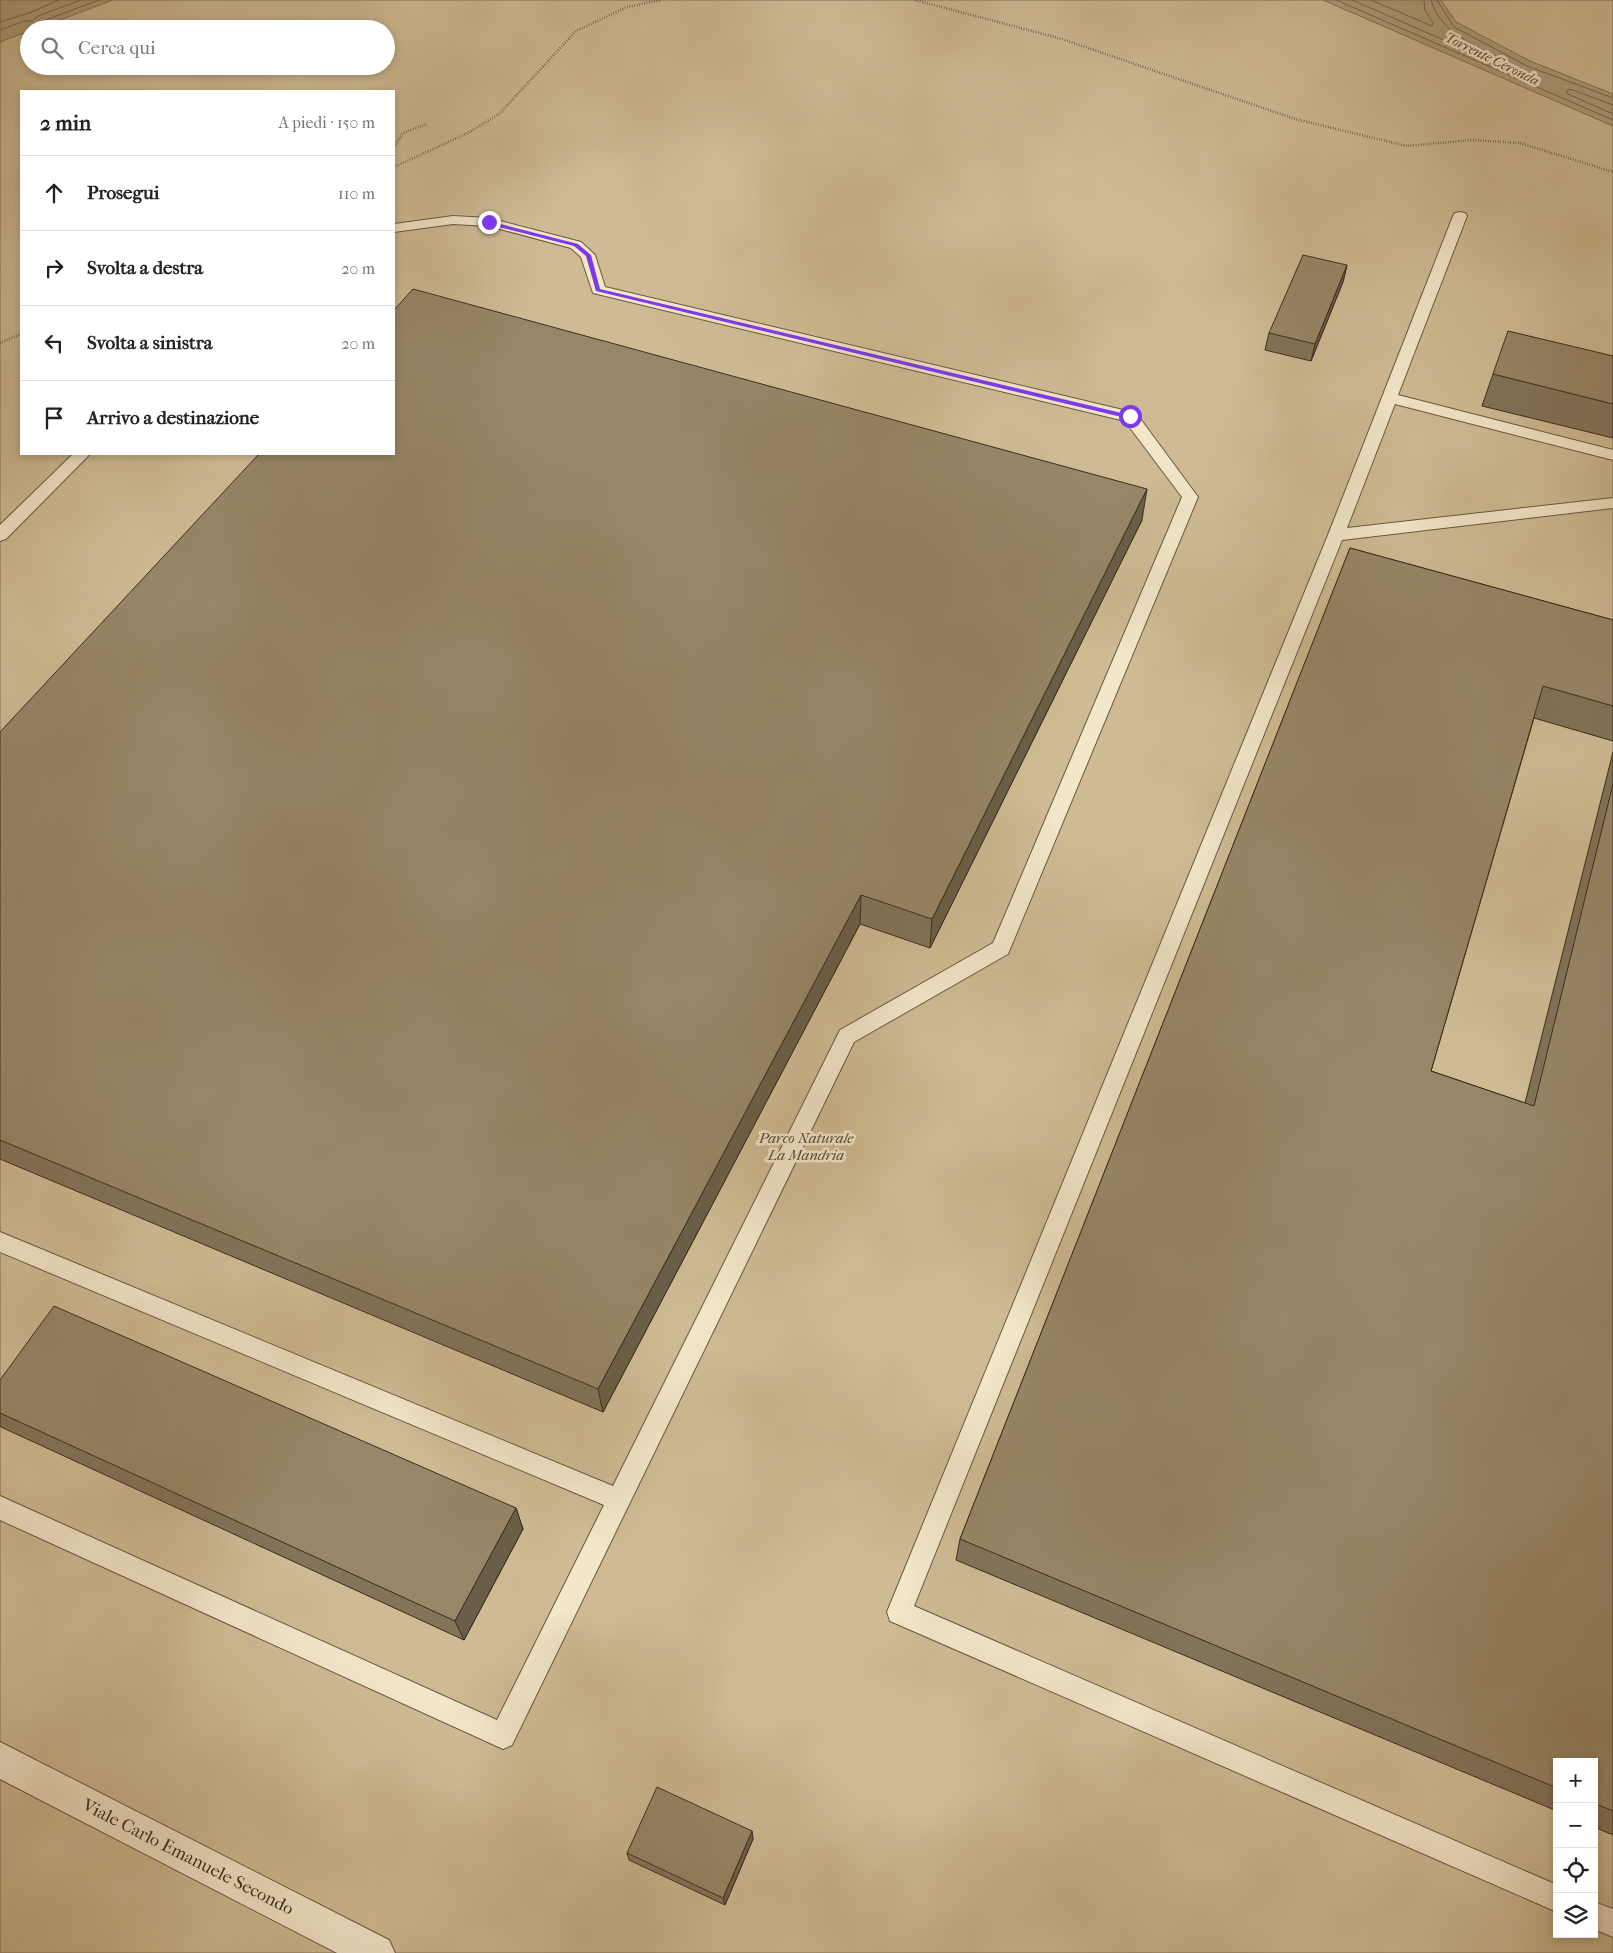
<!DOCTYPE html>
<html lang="it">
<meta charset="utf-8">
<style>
:root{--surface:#fff;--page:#f6f6f6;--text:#222;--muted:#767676;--line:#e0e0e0}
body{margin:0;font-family:"IM FELL French Canon",serif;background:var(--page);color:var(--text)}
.controls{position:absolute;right:15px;bottom:15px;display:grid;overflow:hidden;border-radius:0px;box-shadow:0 2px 8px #0003}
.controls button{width:45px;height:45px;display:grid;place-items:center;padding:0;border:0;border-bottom:1px solid var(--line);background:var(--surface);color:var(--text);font:25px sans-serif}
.stop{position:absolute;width:15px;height:15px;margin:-11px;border:4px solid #7c3aed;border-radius:50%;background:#fff}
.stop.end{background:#7c3aed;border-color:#fff;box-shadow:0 1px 5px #0008}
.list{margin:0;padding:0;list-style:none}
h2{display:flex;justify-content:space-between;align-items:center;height:65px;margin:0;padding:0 20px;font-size:21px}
h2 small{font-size:16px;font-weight:400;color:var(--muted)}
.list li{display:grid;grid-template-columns:32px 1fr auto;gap:15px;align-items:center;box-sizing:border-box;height:75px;padding:0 20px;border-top:1px solid var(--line)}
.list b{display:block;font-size:19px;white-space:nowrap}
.list em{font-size:16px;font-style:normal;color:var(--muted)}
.icon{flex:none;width:28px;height:28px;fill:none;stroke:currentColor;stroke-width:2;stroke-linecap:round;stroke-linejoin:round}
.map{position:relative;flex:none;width:1613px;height:1953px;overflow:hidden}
.search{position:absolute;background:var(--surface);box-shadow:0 2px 8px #0003;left:20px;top:20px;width:375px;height:55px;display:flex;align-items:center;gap:12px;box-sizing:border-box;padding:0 18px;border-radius:28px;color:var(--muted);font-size:19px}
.panel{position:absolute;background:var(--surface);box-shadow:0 2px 8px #0003;left:20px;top:90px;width:375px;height:365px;border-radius:0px}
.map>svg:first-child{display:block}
</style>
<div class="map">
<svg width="1613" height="1953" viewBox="0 0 1613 1953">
<rect width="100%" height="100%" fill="#ecd8ac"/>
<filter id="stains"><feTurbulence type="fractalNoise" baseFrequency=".004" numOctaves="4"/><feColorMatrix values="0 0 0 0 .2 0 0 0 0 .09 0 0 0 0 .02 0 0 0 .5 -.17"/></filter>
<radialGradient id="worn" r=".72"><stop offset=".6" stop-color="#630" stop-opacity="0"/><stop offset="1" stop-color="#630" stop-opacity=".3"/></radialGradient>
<path fill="#cebb94" stroke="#847458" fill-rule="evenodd" d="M0,0H1613V1953H0ZM29,29H386V66H29ZM21,91H394V454H21ZM1557,1762H1594V1934H1557Z"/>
<g fill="#b09e7b" stroke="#817155">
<polygon points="0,0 113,0 36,29 29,29 29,31 0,42"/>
<polygon points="1323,0 1441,0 1456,22 1530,61 1613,94 1613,126"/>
</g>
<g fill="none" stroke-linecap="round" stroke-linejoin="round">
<g stroke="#76664c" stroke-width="1">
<polyline points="1336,0 1613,120"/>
<path d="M1352,0L1501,65L1504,64V60C1476,46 1440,33 1431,0"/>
<polyline points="1371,0 1432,26 1433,23 1425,10 1424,0"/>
<polyline points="1437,0 1454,27 1527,66 1613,98"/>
<polyline points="0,22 29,13 59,0"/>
<polyline points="36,29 40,22 99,0"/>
<polyline points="0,30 24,21 32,21 38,16 81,0"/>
<polyline points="1613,105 1570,89 1566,91 1568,94 1613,114"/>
</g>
<defs>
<g id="service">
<polygon points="1460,212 1465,213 1467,216 1398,395 1613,450 1613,460 1395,404 1347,528 1613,498 1613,508 1342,540 914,1606 1557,1885 1557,1912 890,1621 887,1612 1328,535 1453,216 1455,213"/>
<polygon points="453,216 489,218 581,242 595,255 605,287 1136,413 1198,497 1008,954 854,1042 512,1745 503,1749 0,1520 0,1496 497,1720 604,1505 0,1252 0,1232 613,1486 840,1030 993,943 1182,497 1125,421 593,293 581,257 571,248 489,226 453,224 394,232 394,224"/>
<polygon points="73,454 90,454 6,539 0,541 0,525"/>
<polygon points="1594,1902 1613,1909 1613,1937 1594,1929"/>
</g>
<polygon id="minor" points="0,1742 389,1940 395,1953 337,1953 0,1779"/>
</defs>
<use href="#service" stroke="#675840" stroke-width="2"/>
<use href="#minor" stroke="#675840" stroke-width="2"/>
<g stroke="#3b2d1c" stroke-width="2.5" stroke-dasharray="0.5 2" stroke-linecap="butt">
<polyline points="915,0 1062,39 1295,119 1407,146 1472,140 1520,143 1613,172"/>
<polyline points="394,147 403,133 427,124"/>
<polyline points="394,167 468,133 499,114 576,31 627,7 661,0"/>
<polyline points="0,343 21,334"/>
</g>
<use href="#service" fill="#f3e6c9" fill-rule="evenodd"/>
<use href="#minor" fill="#f3e6c9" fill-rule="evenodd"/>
</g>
<g fill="#827359" stroke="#3b2d1c">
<polygon points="1347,265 1343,282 1311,361 1265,350 1269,333"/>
<polygon points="1613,356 1613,438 1482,406 1493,374"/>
<polygon points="1142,520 930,948 860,924 603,1412 0,1159 0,732"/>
<polygon points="1350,548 1613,620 1613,741 1534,718 1431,1071 1525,1103 1613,752 1613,1835 1594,1827 1594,1762 1557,1762 1557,1811 956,1560 960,1539"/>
<polygon points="0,1380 516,1508 523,1529 464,1640 1,1427 0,1426"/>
<polygon points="752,1831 753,1839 725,1905 629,1860 627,1853"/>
</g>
<g fill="#6a5e48" stroke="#3b2d1c">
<polygon points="1347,265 1343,282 1311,361 1315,344"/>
<polygon points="1147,489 1142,520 930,948 932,919"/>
<polygon points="861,895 860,924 603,1412 598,1389"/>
<polygon points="516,1508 523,1529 464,1640 455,1621"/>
<polygon points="752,1831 753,1839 725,1905 723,1898"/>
</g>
<g fill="#978667" stroke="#3b2d1c">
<polygon points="1303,255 1347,265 1315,344 1269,333"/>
<polygon points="413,289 1147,489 932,919 861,895 598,1389 0,1140 0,732 259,454 394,454 394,310"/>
<polygon points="1508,331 1613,356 1613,404 1493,374"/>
<polygon points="1350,548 1613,620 1613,706 1543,686 1431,1071 1534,1106 1613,784 1613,1811 1594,1803 1594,1762 1557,1762 1557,1788 960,1539"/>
<polygon points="54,1306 516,1508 455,1621 0,1413 0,1380"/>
<polygon points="657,1787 752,1831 723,1898 627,1853"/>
</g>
<polygon fill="#7c3aed" points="489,221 578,244 591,255 600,289 1134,416 1130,419 596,291 586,256 574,246 487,224"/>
<g text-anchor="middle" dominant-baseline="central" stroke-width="5" stroke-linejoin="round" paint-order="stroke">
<g font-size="14" font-style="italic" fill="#584934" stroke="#f3e6c9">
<text transform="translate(1492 59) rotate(26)">Torrente Ceronda</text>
</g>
<g font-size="15" font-style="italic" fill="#584934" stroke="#f3e6c9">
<text x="806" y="1138">Parco Naturale<tspan x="806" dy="17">La Mandria</tspan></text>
</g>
<g font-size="18" fill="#3b2d1c" stroke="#f3e6c9">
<text transform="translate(188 1857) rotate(27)">Viale Carlo Emanuele Secondo</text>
</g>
</g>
<rect width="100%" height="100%" filter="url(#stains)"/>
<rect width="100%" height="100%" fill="url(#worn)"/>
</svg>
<div class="controls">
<button>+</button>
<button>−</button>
<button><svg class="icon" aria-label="locate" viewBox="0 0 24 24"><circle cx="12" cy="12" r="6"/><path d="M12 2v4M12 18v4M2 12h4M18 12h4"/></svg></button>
<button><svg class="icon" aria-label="layers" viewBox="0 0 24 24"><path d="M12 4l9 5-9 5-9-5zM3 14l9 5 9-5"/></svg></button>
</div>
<div class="stop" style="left:1130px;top:416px"></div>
<div class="stop end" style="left:489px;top:222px"></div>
<div class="search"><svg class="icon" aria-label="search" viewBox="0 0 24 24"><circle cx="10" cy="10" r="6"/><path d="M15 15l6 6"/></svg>Cerca qui</div>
<section class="panel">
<h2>2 min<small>A piedi · 150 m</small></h2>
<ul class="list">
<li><svg class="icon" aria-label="ahead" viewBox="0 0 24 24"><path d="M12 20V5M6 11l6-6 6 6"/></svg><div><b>Prosegui</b></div><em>110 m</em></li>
<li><svg class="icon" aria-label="right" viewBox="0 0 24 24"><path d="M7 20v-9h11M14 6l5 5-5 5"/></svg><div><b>Svolta a destra</b></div><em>20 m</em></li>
<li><svg class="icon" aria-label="left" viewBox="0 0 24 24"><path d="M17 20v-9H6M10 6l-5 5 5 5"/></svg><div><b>Svolta a sinistra</b></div><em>20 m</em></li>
<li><svg class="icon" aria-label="arrive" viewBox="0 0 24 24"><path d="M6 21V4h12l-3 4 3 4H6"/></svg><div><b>Arrivo a destinazione</b></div></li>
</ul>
</section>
</div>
